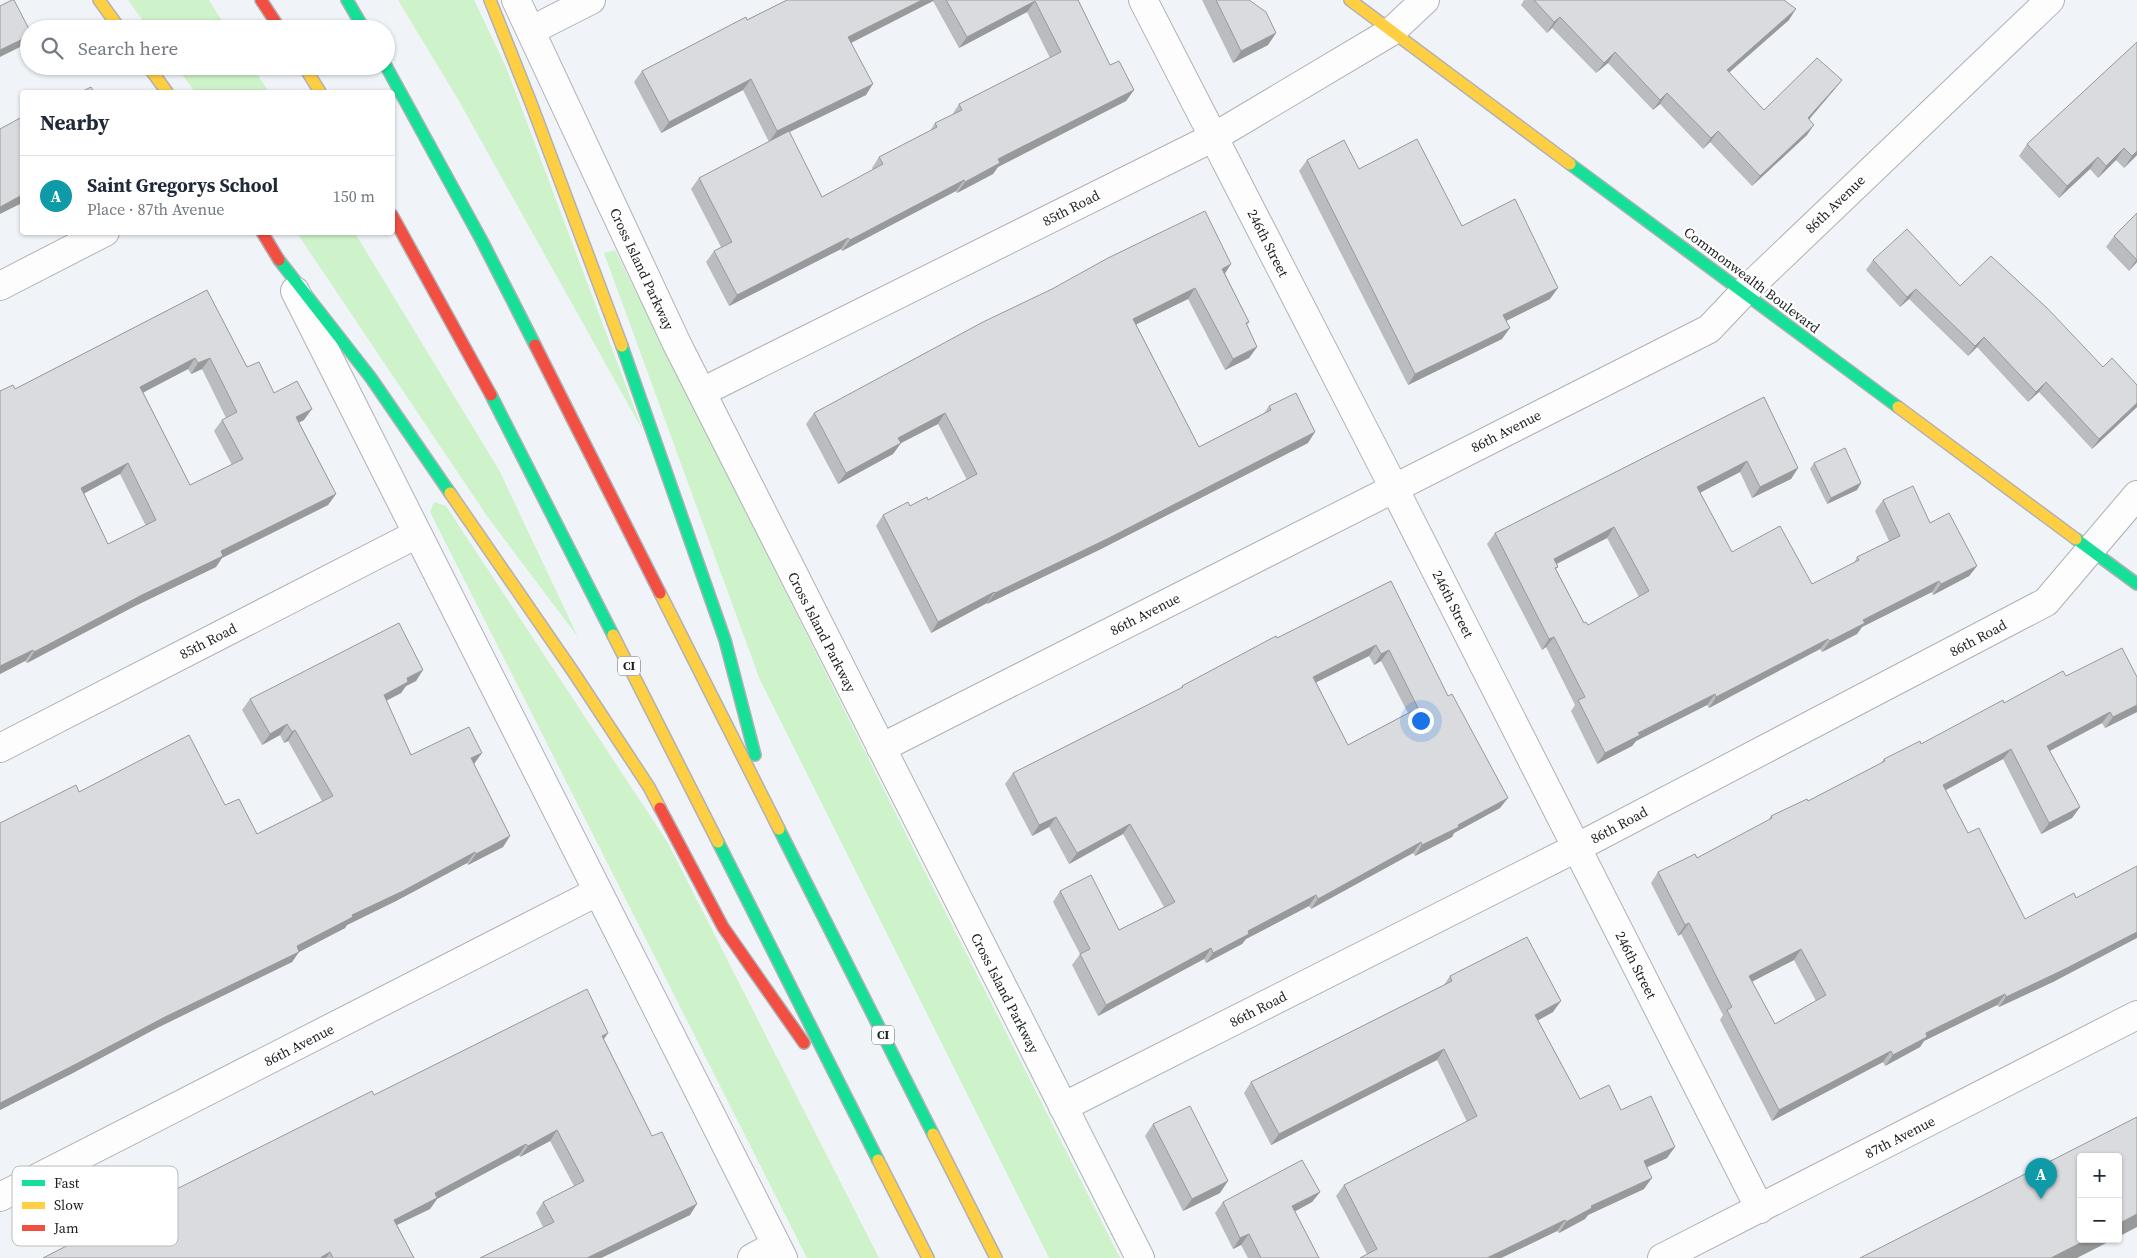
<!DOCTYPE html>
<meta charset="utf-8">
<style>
:root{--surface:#fff;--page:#f6f6f7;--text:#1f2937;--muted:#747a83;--line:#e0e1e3;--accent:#0b8043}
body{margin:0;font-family:"Source Serif 4",serif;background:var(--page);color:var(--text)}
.controls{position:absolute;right:15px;bottom:15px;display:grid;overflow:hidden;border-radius:5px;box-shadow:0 1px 4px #0004}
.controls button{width:45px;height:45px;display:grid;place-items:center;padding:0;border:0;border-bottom:1px solid var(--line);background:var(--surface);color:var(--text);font:25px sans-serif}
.you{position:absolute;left:1420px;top:720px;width:18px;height:18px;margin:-12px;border:4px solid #fff;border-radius:50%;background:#1a73e8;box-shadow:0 0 0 8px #1a73e833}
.badge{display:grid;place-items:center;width:32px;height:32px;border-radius:50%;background:var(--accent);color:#fff;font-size:16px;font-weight:700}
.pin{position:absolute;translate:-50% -41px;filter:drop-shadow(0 1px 2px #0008)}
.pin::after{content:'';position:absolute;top:26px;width:18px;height:15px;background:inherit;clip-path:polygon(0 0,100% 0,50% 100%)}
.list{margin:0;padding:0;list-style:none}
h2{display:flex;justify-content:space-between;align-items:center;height:65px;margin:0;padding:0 20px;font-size:21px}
h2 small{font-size:16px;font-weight:400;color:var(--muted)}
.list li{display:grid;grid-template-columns:32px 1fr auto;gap:15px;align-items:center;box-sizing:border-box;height:80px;padding:0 20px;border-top:1px solid var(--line)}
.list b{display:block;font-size:19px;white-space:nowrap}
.list p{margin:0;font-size:16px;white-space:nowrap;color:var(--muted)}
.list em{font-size:16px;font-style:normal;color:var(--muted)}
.icon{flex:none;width:28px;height:28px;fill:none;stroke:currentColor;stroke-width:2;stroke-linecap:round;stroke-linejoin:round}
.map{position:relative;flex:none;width:2137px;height:1258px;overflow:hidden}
.search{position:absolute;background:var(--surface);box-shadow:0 1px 4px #0004;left:20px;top:20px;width:375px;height:55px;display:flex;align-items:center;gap:12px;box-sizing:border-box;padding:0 18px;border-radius:28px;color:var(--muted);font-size:19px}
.panel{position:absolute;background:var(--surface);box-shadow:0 1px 4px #0004;left:20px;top:90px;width:375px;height:145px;border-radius:5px}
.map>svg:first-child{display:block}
</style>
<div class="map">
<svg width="2137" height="1258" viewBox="0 0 2137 1258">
<rect width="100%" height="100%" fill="#f0f4f8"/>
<g fill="#cef2ca">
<polygon points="128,0 209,0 227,29 149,29"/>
<polygon points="398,0 474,0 506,67 643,431 459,101"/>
<polygon points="176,66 252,66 269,92 195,92"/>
<polygon points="297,233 355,233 499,470 578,637 489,519"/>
<polygon points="615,250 914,850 1120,1258 1049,1258 760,680 604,253"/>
<polygon points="434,502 446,506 668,843 879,1258 807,1258 430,512"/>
</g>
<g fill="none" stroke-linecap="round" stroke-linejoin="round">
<defs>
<g id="street">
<polyline points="516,0 677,344 1140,1258"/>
<polyline points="1143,0 1394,488 1760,1209"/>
<polyline points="532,30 591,0"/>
<polyline points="0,286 105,232"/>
<polyline points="295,291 783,1258"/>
<polyline points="702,392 1214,137 1392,31 1425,0"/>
<polyline points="0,748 417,534"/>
<polyline points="881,748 1709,329 1744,292 2050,0"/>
<polyline points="1063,1107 1576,848 2046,602 2137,495"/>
<polyline points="0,1197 597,892"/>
<polyline points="752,1258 776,1245"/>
<polyline points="1662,1258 2137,1015"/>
</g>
<g id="fast">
<polyline points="347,0 364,29"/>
<polyline points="386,66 482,241 535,345"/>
<polyline points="1570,164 1898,407"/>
<polyline points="279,260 371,378 450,493"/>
<polyline points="622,346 725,640 755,755"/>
<polyline points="491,395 613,635"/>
<polyline points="2076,539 2137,584"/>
<polyline points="779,829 933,1134"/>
<polyline points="718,842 878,1160"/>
</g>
<g id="slow">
<polyline points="99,0 120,29"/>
<polyline points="490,0 531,103 622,346"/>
<polyline points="1350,0 1570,164"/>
<polyline points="148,66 167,92"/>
<polyline points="304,66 320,92"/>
<polyline points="1898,407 2076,539"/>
<polyline points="450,493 574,673 649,787 660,808"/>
<polyline points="660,593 779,829"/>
<polyline points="613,635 718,842"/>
<polyline points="933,1134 996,1258"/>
<polyline points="878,1160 928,1258"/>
</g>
<g id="jam">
<polyline points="261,0 280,29"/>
<polyline points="392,215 491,395"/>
<polyline points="262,232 279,260"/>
<polyline points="535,345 660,593"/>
<polyline points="660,808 723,927 804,1043"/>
</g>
</defs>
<use href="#street" stroke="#afb1b5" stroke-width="30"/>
<use href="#fast" stroke="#afb1b5" stroke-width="14"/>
<use href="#slow" stroke="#afb1b5" stroke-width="14"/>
<use href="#jam" stroke="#afb1b5" stroke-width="14"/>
<use href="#street" stroke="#fdfdfe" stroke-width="28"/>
<use href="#fast" stroke="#16e098" stroke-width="11"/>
<use href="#slow" stroke="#ffcf43" stroke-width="11"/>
<use href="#jam" stroke="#f24e42" stroke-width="11"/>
</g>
<g fill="#bbbcbf" fill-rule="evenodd">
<path d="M787,0H1078L1110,65L1134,90L1126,101L998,167L993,174L957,193L956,191L842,251L841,249L729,306L706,262L714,251L721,247L691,189L699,178L769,142L743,90L661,133L634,82L642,71ZM933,1L959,48L1027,12L1050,58L959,104L952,115L935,123L930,131L879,157L872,168L873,170L822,197L789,132L866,95L851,43Z"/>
<polygon points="1202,0 1249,0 1276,33 1268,45 1233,63"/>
<polygon points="1524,0 1784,0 1789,20 1729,73 1764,110 1842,80 1834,90 1809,119 1807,135 1752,186 1710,142 1703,149 1660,104 1653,110 1608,63 1596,73 1552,28 1547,33 1521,5"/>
<polygon points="2137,42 2137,155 2124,168 2116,160 2098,178 2090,169 2059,198 2019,156 2027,144"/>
<polygon points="1307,160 1359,169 1462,226 1550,299 1506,321 1502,339 1408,385 1299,171"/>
<polygon points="2137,213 2137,262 2129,271 2106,247 2114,236"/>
<polygon points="1873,260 1960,286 2103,367 2137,385 2137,407 2092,449 2039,392 2028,402 1977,347 1968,356 1909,299 1900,307 1866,270"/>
<polygon points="1225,273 1249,322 1247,325 1257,347 1249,358 1225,370 1188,299 1136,324 1199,447 1264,413 1269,406 1308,443 1101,549 987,604 987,603 931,633 876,526 883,515 928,500 967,480 938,424 901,443 893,454 838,484 806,424 814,413"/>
<path d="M207,290L247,367L304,420L299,422L336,494L328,505L222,558L216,567L135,606L27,663L25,661L0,674V391L15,389ZM188,369L191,374L202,369L226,418L222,420L214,431L232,465L190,485L143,392ZM120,474L146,526L108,544L84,493Z"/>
<path d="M1764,397L1798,468L1791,479L1752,498L1740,472L1700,492L1732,552L1812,584L1854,563L1857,557L1889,541L1875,511L1883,500L1930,523L1977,566L1969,576L1933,595L1932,592L1862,627L1857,634L1822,652L1820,649L1709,708L1707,705L1636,741L1632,746L1597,764L1571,711L1575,705L1546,647L1542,650L1487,544L1495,533ZM1607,538L1639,597L1588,625L1584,623L1556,569L1558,567L1557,564Z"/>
<polygon points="1814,463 1861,483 1857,490 1827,504 1810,469"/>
<path d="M1391,581L1500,808L1454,833L1452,837L1415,856L1413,853L1311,909L1309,906L1246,939L1242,944L1206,963L1204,959L1098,1016L1072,965L1080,954L1053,902L1060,891L1119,930L1164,907L1123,834L1069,864L1049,827L1032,836L1005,784L1013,773L1180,689L1182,686ZM1369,656L1374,665L1381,661L1408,713L1348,745L1316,682Z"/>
<path d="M2066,676L2137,712L2105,728L2102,723L2050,751L2080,807L2072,818L2041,834L2003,759L1945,790L1968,833L2055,981L1999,1007L1997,1005L1924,1041L1920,1047L1885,1066L1883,1062L1772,1121L1720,1020L1723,1015L1681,934L1678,936L1651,883L1658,872L1697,858L1768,821L1771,816L1808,801L1880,764L1884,759L1921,744L2004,703ZM1794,960L1816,1001L1775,1024L1752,981Z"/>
<polygon points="416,681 406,686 401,693 386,701 411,755 474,764 510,836 503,847 468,865 467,863 396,901 347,925 345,928 299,952 292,962 157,1028 71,1074 0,1110 0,823 79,792 225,805 257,834 322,801 288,741 284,743 280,735 262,745 242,710 250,699"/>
<polygon points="1450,976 1553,1012 1538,1020 1580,1099 1621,1110 1667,1158 1647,1167 1644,1189 1588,1215 1585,1219 1559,1233 1557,1231 1501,1258 1360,1258 1367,1254 1336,1196 1344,1185 1467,1122 1437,1060 1271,1145 1244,1093 1251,1082 1444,985"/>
<polygon points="608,1033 604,1039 690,1215 601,1258 480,1258 543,1227 536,1213 543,1202 574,1186 550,1141 520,1157 519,1155 437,1199 430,1209 397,1225 414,1258 43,1258 85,1237 87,1234 374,1095"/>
<polygon points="1153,1124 1220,1193 1183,1211 1145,1136"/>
<polygon points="1320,1192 1312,1202 1295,1211 1319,1258 1248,1258 1241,1245 1233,1249 1215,1213 1223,1202"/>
</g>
<g fill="#98999b">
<polygon points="922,0 934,0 933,1 841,48 848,37"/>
<polygon points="1035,1 1027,12 959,48 967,37"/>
<polygon points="1796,9 1789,20 1719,81 1727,70"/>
<polygon points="1560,17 1552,28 1547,33 1554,22"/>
<polygon points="1276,33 1268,45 1233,63 1241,51"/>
<polygon points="29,36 29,38 24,45 0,57 0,50"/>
<polygon points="1615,52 1608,63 1596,73 1604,63"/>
<polygon points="751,79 743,90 661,133 669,122"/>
<polygon points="1842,80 1834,90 1801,129 1808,118"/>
<polygon points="873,84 866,95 769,142 777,131"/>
<polygon points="1134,90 1126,101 998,167 993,174 957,193 965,182 998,159"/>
<polygon points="1667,93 1660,104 1653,110 1660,100"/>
<polygon points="1814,125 1807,135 1752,186 1760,176"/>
<polygon points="1718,131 1710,142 1703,149 1711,138"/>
<polygon points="2124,148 2116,160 2098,178 2106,166"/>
<polygon points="2137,151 2137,155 2124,168 2132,156"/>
<polygon points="2098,157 2090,169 2059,198 2067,186"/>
<polygon points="964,180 956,191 842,251 850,240"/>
<polygon points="22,195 22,203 0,214 0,207"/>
<polygon points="848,238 841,249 729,306 737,295"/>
<polygon points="2137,259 2137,262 2129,271"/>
<polygon points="1231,264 1224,275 1222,269"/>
<polygon points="1195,288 1188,299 1125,330 1133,319"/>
<polygon points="1558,288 1550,299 1496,326 1503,315"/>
<polygon points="1916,289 1909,299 1900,307 1907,297"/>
<polygon points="1510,328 1502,339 1408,385 1415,374"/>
<polygon points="1984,337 1977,347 1968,356 1975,346"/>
<polygon points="1257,347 1249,358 1225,370 1233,359"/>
<polygon points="195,358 188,369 133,398 140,387"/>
<polygon points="210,358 202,369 191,374 198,363"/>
<polygon points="2046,382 2039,392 2028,402 2036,392"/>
<polygon points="2137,403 2137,407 2092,449 2099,439"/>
<polygon points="312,409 304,420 288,428 296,417"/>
<polygon points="945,413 938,424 901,443 893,454 838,484 846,473 898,438"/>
<polygon points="1315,432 1308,443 1101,549 987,604 995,593"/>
<polygon points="1747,461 1740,472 1690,498 1697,487"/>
<polygon points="128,463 120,474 74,499 81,488"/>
<polygon points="1798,468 1791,479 1752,498 1760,487"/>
<polygon points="1861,483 1857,490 1827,504 1831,498"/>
<polygon points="336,494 328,505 222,558 216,567 135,606 27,663 34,652 221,551"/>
<polygon points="1614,527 1607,538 1546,569 1554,559"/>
<polygon points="1977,566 1969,576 1933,595 1941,584"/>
<polygon points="1939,581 1932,592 1862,627 1857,634 1822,652 1830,641 1863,620"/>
<polygon points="994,592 987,603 931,633 938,622"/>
<polygon points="1554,637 1546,647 1542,650 1549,639"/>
<polygon points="1828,639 1820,649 1709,708 1716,697"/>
<polygon points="1376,645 1369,656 1305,688 1313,677"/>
<polygon points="33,650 25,661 0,674 0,666"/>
<polygon points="1389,650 1381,661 1374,665 1381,654"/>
<polygon points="423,670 416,681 406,686 401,693 376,706 384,695 407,678"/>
<polygon points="1715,694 1707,705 1636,741 1632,746 1597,764 1605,753 1638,733"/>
<polygon points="2137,705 2137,712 2105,728 2113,717"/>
<polygon points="2110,712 2102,723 2040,756 2047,746"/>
<polygon points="287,724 280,735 262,745 270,734"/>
<polygon points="295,730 288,741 284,743 292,732"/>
<polygon points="2011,749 2003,759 1935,796 1943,785"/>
<polygon points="482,753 474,764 471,758"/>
<polygon points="1508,798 1500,808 1454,833 1452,837 1415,856 1422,845 1458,825"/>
<polygon points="2080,807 2072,818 2041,834 2049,823"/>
<polygon points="1056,817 1049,827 1032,836 1039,825"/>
<polygon points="1130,824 1123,834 1069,864 1077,853"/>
<polygon points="510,836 503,847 468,865 476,854"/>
<polygon points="1421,842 1413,853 1311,909 1318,899"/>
<polygon points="475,852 467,863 396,901 347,925 345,928 299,952 292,962 157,1028 71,1074 0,1110 0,1103 297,946 352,915"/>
<polygon points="1316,895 1309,906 1246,939 1242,944 1206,963 1213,953 1248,931"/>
<polygon points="1689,923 1681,934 1678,936 1685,925"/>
<polygon points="2137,932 2137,938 2055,981 1999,1007 2006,997"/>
<polygon points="1211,948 1204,959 1098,1016 1106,1005"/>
<polygon points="1801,949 1794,960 1742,987 1749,976"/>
<polygon points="2005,994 1997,1005 1924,1041 1920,1047 1885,1066 1893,1055 1926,1033"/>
<polygon points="1561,1001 1553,1012 1528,1026 1535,1015"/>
<polygon points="608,1033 601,1043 602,1036"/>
<polygon points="1444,1049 1437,1060 1271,1145 1279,1134"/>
<polygon points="1891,1051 1883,1062 1772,1121 1779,1110"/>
<polygon points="557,1130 550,1141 520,1157 528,1146"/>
<polygon points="526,1144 519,1155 437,1199 430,1209 386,1230 394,1220 435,1193"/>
<polygon points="1675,1147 1667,1158 1637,1172 1644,1161"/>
<polygon points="1652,1178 1644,1189 1588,1215 1585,1219 1559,1233 1566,1222 1591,1206"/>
<polygon points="1228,1181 1220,1193 1183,1211 1192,1199"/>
<polygon points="1320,1192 1312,1202 1285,1217 1292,1206"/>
<polygon points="697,1204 690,1215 601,1258 587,1258"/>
<polygon points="2137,1214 2137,1227 2118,1237 2118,1224"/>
<polygon points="1565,1220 1557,1231 1501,1258 1487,1258"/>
<polygon points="1249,1234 1241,1245 1233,1249 1240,1238"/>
<polygon points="2088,1239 2114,1239 2077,1258 2051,1258"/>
<polygon points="330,1252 326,1258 320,1258"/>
</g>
<g fill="#d9dbde" stroke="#98999b" fill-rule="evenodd">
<polygon points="12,0 14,0 29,29 29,36 0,50 0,6"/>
<polygon points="787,0 922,0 848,37 873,84 777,131 751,79 669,122 642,71 746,17 747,20"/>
<polygon points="946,0 1078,0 1110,65 1119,61 1134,90 998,159 1000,163 965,182 964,180 850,240 848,238 737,295 714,251 732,242 699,178 789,131 822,197 883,164 879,157 937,127 935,123 962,110 959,104 1061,52 1035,1 967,37"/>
<polygon points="1216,0 1249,0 1266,12 1276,33 1241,51"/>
<polygon points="1534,0 1784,0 1796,9 1727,70 1764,110 1817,58 1842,80 1808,118 1814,125 1760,176 1718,131 1711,138 1667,93 1660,100 1615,52 1604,63 1560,17 1554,22"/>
<polygon points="2137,42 2137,151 2132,156 2124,148 2106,166 2098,157 2067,186 2027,144"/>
<polygon points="91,87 94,92 81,92"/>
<polygon points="22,117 22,195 0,207 0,129"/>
<polygon points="1417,139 1462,226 1515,199 1558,288 1503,315 1510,328 1415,374 1307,160 1344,140 1359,169"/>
<polygon points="1205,211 1231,264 1222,269 1249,322 1246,323 1257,347 1233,359 1195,288 1133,319 1199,447 1271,410 1269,406 1296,393 1315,432 1109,538 995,593 994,592 938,622 883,515 908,502 910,506 927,497 928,500 977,474 945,413 898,438 901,443 846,473 814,413 983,322 1052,289 1108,258"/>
<polygon points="2137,213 2137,260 2114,236"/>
<polygon points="1907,229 1960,286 1991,256 2048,309 2103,367 2112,358 2137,385 2137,403 2099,439 2046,382 2036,392 1984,337 1975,346 1916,289 1907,297 1873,260"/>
<path d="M207,290L247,367L259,362L274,393L297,381L312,409L296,417L336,494L221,551L223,556L142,595L34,652L33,650L0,666V391L13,385L15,389ZM195,358L198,363L210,358L237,412L222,420L243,459L190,485L140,387ZM128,463L156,520L108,544L81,488Z"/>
<path d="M1764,397L1798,468L1760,487L1747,461L1697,487L1732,552L1780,526L1812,584L1859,560L1857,557L1900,536L1883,500L1913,486L1930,523L1949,513L1977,566L1941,584L1939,581L1863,620L1865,623L1830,641L1828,639L1716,697L1715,694L1638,733L1640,735L1605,753L1578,700L1585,697L1554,637L1549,639L1495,533ZM1614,527L1649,591L1588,625L1586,622L1584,623L1555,568L1558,567L1554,559Z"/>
<polygon points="1845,448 1861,483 1831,498 1814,463"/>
<path d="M1391,581L1448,696L1452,694L1508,798L1458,825L1459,827L1422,845L1421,842L1318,899L1316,895L1248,931L1249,934L1213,953L1211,948L1106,1005L1080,954L1090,949L1060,891L1091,875L1119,930L1175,902L1130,824L1077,853L1056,817L1039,825L1013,773L1183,687L1182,686L1276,636L1277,638ZM1376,645L1381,654L1389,650L1418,708L1348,745L1313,677Z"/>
<polygon points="399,623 423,670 407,678 408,682 384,695 411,755 469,727 482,753 471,758 510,836 476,854 475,852 403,891 352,915 353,917 297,946 299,952 165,1017 78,1063 0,1103 0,823 76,785 79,792 189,735 225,805 239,799 257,834 333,796 295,730 292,732 287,724 270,734 250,699"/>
<path d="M2122,648L2137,677V705L2113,717L2110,712L2047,746L2080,807L2049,823L2011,749L1943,785L1968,833L1979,828L2025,919L2074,893L2076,898L2137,866V932L2063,970L2006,997L2005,994L1926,1033L1927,1037L1893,1055L1891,1051L1779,1110L1727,1010L1732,1007L1689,923L1685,925L1658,872L1695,854L1697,858L1772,818L1771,816L1807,799L1808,801L1885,761L1884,759L1920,741L1921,744L2003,700L2004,703L2063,671L2066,676ZM1801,949L1826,995L1775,1024L1749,976Z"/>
<polygon points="1527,937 1561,1001 1535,1015 1580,1099 1609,1085 1621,1110 1651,1096 1675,1147 1644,1161 1652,1178 1591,1206 1592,1208 1566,1222 1565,1220 1487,1258 1360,1258 1377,1249 1344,1185 1477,1116 1444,1049 1279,1134 1251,1082 1452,981 1450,976"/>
<polygon points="587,989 608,1033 602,1036 652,1136 662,1132 697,1204 587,1258 480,1258 554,1222 543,1202 584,1181 557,1130 528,1146 526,1144 435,1193 437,1198 394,1220 414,1258 333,1258 330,1252 320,1258 43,1258 88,1235 87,1234 372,1091 374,1095"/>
<polygon points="1190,1106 1228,1181 1192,1199 1153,1124"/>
<polygon points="2137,1117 2137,1214 2118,1224 2118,1157 2081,1157 2081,1239 2088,1239 2051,1258 1860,1258"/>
<polygon points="1302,1160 1320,1192 1292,1206 1319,1258 1261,1258 1249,1234 1240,1238 1223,1202"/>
</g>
<g text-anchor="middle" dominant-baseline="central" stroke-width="4.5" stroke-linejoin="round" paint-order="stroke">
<g fill="#fff" stroke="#606264" stroke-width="1">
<rect x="618" y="656.5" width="22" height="19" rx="4"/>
<rect x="872" y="1025.5" width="22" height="19" rx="4"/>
</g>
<g font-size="12" font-weight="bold" fill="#1c1f21">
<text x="629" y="666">CI</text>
<text x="883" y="1035">CI</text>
</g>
<g font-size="14" fill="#1c1f21" stroke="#fff">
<text transform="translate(1835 204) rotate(-44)">86th Avenue</text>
<text transform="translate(1071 208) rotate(-27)">85th Road</text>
<text transform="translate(1268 243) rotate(63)">246th Street</text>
<text transform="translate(642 269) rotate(65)">Cross Island Parkway</text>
<text transform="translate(1752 280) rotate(37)">Commonwealth Boulevard</text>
<text transform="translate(1506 431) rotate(-27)">86th Avenue</text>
<text transform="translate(1453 604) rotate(63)">246th Street</text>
<text transform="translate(1145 614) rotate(-27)">86th Avenue</text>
<text transform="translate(822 632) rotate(63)">Cross Island Parkway</text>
<text transform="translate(1978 638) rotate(-28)">86th Road</text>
<text transform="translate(208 641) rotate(-27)">85th Road</text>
<text transform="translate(1619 825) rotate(-28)">86th Road</text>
<text transform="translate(1636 965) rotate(63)">246th Street</text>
<text transform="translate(1005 993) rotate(63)">Cross Island Parkway</text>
<text transform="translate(1258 1009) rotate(-27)">86th Road</text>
<text transform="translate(299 1045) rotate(-27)">86th Avenue</text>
<text transform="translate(1900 1137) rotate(-27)">87th Avenue</text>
</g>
</g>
<rect x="12" y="1166" width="166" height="80" rx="8" fill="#fff" stroke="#bbbcbc" stroke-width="1"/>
<rect x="22" y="1180" width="23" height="6" fill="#16e098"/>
<rect x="22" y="1202" width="23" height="7" fill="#ffcf43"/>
<rect x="22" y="1225" width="23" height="6" fill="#f24e42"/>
<g font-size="14" fill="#1c1f21">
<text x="54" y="1188">Fast</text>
<text x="54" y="1210">Slow</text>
<text x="54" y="1233">Jam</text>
</g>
</svg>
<div class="controls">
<button>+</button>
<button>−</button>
</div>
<div class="you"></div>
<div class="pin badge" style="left:2041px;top:1199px;background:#0f9aa8">A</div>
<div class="search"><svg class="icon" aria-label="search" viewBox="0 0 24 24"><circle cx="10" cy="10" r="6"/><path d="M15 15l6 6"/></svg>Search here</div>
<section class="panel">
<h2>Nearby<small></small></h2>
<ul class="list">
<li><span class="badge" style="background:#0f9aa8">A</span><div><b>Saint Gregorys School</b><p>Place · 87th Avenue</p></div><em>150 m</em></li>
</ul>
</section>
</div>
